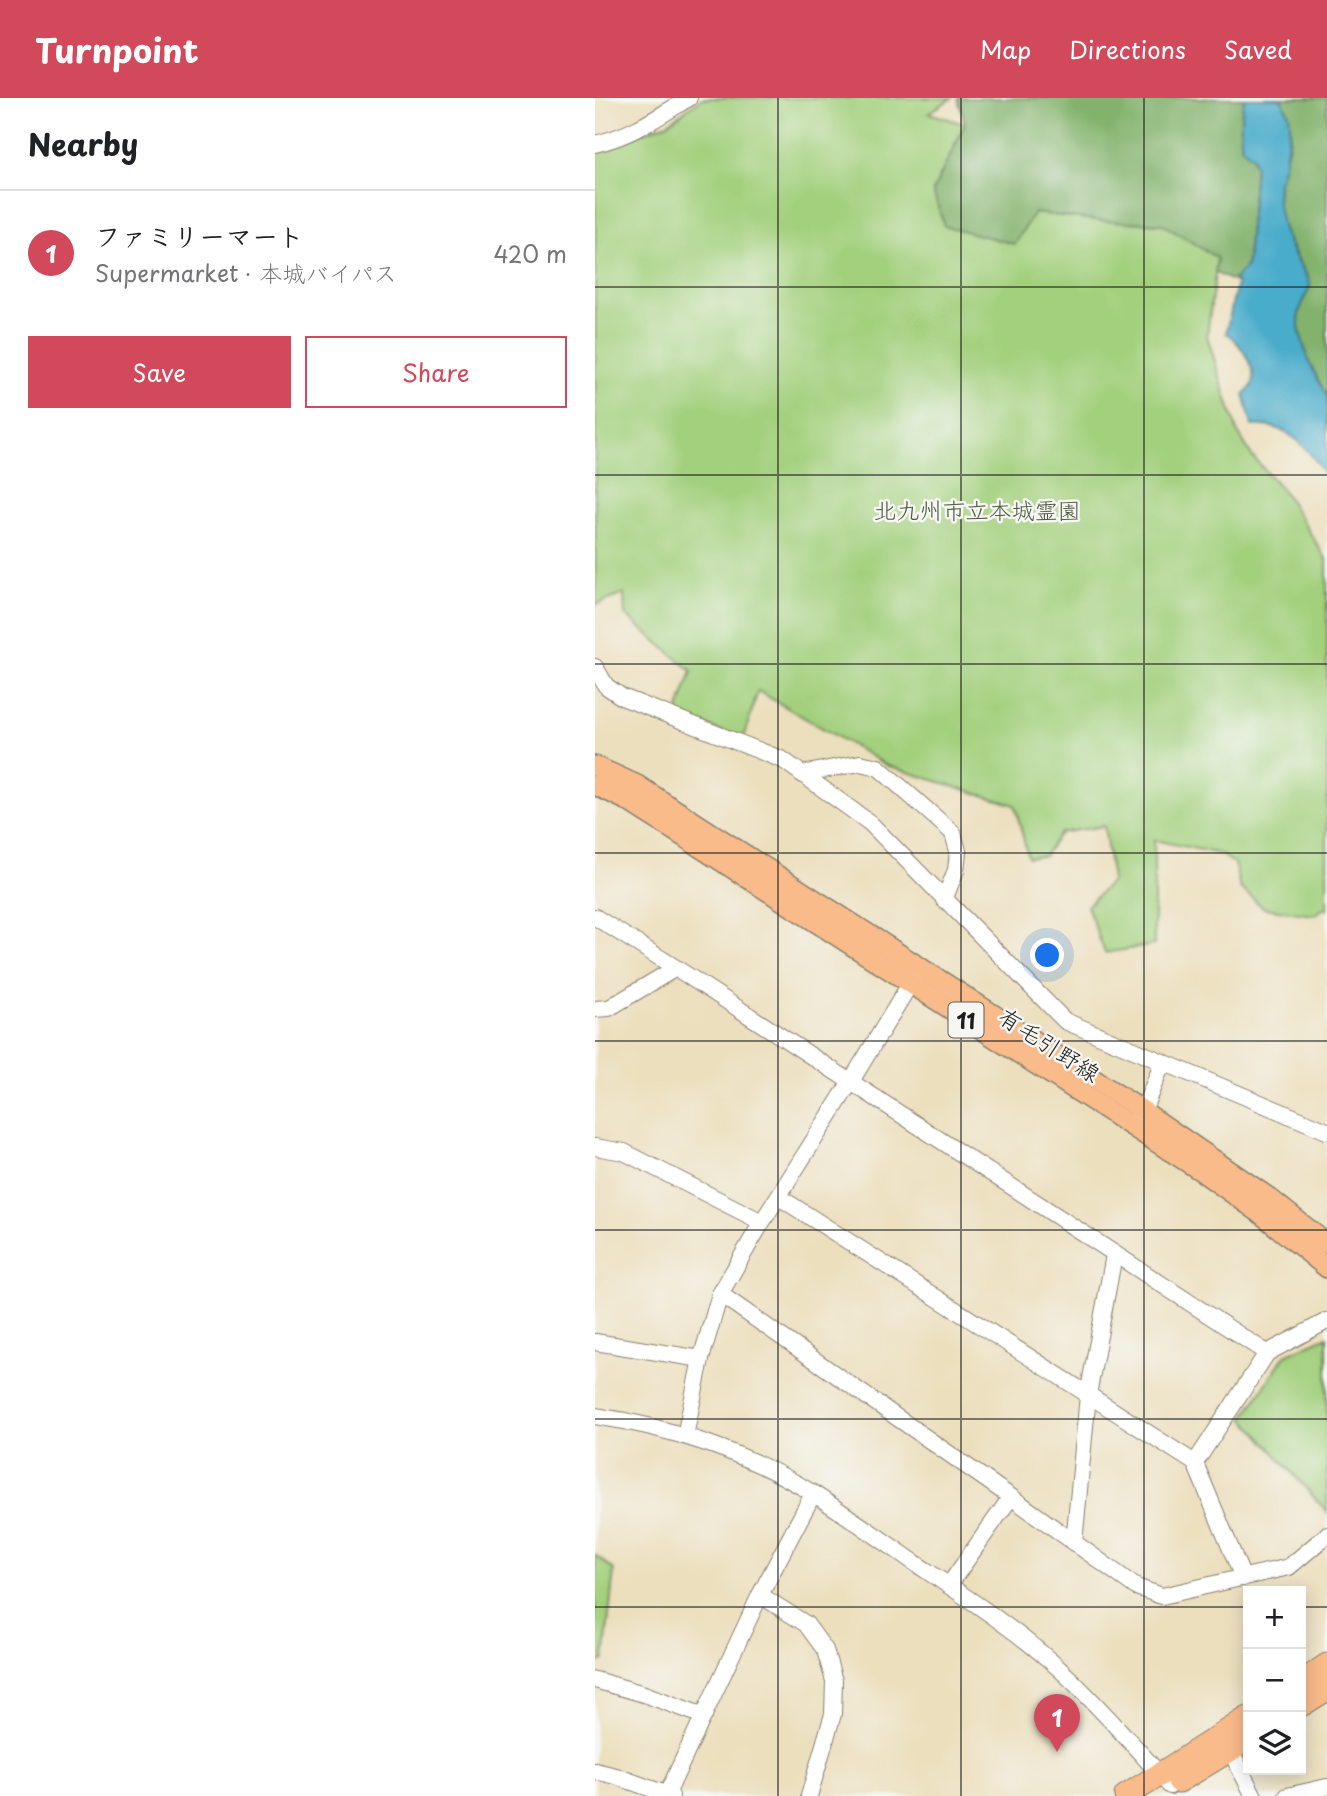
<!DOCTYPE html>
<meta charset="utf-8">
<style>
:root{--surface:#fff;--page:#f2f2f2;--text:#202124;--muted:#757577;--line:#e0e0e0;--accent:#d1495b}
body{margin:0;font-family:"Playpen Sans","Klee One",sans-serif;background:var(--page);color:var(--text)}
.controls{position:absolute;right:21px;bottom:21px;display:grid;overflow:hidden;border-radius:0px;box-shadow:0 4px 18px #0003}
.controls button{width:63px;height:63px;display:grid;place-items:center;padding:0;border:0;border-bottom:2px solid var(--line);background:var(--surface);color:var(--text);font:35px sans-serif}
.you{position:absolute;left:453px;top:858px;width:24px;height:24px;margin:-18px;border:5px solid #fff;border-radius:50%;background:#1a73e8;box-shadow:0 0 0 10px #1a73e833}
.badge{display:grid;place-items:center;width:46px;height:46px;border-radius:50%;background:var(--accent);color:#fff;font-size:23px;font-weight:700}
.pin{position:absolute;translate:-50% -58px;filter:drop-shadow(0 2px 4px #0008)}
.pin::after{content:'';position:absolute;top:37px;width:24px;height:21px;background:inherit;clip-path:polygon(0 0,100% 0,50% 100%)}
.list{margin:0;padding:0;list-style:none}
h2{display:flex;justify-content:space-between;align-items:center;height:91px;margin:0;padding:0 28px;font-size:30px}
h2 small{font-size:23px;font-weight:400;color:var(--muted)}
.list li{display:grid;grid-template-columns:46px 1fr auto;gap:21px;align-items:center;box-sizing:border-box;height:126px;padding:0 28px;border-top:2px solid var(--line)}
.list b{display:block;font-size:26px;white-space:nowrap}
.list p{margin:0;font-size:23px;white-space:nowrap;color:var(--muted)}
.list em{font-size:23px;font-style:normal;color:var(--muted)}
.actions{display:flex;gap:14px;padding:21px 28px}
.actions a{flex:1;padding:16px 0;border:2px solid var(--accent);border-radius:0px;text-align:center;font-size:24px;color:var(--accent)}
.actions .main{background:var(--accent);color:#fff}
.icon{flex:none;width:38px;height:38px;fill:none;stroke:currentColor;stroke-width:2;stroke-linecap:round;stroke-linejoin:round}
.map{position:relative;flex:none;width:732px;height:1698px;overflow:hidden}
header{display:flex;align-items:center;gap:42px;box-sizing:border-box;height:98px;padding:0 35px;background:var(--accent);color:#fff}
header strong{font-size:33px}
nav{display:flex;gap:38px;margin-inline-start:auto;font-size:24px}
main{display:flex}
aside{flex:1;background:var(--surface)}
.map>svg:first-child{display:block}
</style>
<header>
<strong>Turnpoint</strong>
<nav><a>Map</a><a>Directions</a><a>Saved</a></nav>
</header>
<main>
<aside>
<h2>Nearby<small></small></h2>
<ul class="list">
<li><span class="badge">1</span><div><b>ファミリーマート</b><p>Supermarket · 本城バイパス</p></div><em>420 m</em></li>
</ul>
<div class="actions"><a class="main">Save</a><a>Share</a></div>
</aside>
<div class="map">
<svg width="732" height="1698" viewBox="0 0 732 1698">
<rect width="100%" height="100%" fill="#f6f6f2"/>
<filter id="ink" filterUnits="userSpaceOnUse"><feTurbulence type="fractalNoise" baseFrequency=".0143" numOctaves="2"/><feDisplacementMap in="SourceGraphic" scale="14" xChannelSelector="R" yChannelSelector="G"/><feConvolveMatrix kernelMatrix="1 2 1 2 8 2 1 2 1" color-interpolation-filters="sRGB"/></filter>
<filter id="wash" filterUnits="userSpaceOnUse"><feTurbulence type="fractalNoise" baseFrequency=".00686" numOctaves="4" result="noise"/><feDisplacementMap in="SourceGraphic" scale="28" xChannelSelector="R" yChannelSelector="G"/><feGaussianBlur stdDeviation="1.57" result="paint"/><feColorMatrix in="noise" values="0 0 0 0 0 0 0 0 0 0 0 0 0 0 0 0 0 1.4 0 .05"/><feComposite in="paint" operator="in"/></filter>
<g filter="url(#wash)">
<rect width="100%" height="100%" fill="#ecdfbd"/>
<g fill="#a3d07d" stroke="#60764c" stroke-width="2">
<polygon points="107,0 357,0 334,15 370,26 338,93 439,115 501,122 567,126 622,160 612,238 642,333 657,358 690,395 732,462 732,812 729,810 719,817 669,810 645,790 639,765 625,756 559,742 559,847 510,855 492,808 517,783 509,728 465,735 449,758 433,759 420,707 293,668 163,593 148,641 82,617 97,573 30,517 29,496 0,507 0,52 73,25"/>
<polygon points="732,1238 732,1414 649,1320 690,1257"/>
<polygon points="0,1457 19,1472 9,1562 0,1565"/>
</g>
<g fill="#82b26c" stroke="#4f6744" stroke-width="2">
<path d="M363,0H649C646,17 644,33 647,50L657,58L660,69L652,163L650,171L639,181L642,185L620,175L622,160L567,126L501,122L439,115L420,146L349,128L338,93L370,26Z"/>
<path d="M686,0H732V299C719,274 699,244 704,214C706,203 711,192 714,182C701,155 683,132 682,101C682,77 698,49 695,26C694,17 689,8 686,0Z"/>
</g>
<path fill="#4aacca" stroke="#336473" stroke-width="2" d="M649,0H686L694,16L695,27L690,63L683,85L682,103L688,132L698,154L714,182L715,188L704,214V230L713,262L732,299V380C715,352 694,324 657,328L649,296C650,296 656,289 657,288C664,272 644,243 631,235L642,185L639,181L650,171L652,163L660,69L657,58L647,50C644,33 646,17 649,0Z"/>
</g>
<g filter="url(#ink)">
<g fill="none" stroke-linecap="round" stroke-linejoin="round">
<defs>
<g id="minor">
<path d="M0,46C36,38 63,19 94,0"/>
<polyline points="0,569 11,588 27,599 188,662 275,725 470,923 732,1033"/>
<polyline points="207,676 265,665 283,669 358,735 363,753 361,772 349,802"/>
<polyline points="0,819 81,870 672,1255"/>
<polyline points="0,911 14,910 81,870"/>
<polyline points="542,1022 548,1013 568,964"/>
<polyline points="0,1049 29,1054 167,1124"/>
<polyline points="184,1099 600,1365 648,1480"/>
<polyline points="125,1196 416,1399 541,1489 567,1498 694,1469 732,1437"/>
<polyline points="0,1244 106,1261"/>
<path d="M0,1318C76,1329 153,1355 219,1396C253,1418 287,1442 320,1465C371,1499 425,1534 470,1576C507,1611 541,1650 575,1688"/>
<polyline points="90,1338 106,1261 125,1196 167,1124 255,985 321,876"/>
<polyline points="600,1365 672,1255 732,1223"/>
<polyline points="479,1445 493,1297 519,1157"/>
<polyline points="354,1487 416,1399"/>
<polyline points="165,1497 211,1526 230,1552 239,1583 238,1616 214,1698"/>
<polyline points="0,1582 49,1596 109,1618"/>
<polyline points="631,1644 659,1698"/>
<polyline points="0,1673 21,1678 76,1698"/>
<polyline points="72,1696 165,1497 218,1396"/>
<polyline points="692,1698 732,1689"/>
</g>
<g id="major">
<polyline points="0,668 42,687 548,1013 673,1099 732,1146"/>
<polyline points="0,687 31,702 75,730 606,1073 665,1115 732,1170"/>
</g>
<g id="highway">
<polyline points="706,1585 732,1567"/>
<polyline points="706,1607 732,1591"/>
<polyline points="584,1683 653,1641"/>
<polyline points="531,1698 653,1620"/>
</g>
</defs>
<use href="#minor" stroke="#847e6c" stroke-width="18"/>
<use href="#major" stroke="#847e6c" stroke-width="22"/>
<use href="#highway" stroke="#847e6c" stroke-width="25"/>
<use href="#minor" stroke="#fff" stroke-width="16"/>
<use href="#major" stroke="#fabb8b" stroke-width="19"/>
<use href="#highway" stroke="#fabb8b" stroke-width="23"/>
</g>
</g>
<path fill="none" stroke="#1c1c1c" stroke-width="2" stroke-opacity="0.55" d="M183,0V1698M366,0V1698M549,0V1698M0,189H732M0,377H732M0,566H732M0,755H732M0,943H732M0,1132H732M0,1321H732M0,1509H653M706,1509H732"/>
<g text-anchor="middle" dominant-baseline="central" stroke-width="5" stroke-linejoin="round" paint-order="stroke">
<rect fill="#f6f6f2" stroke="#5d5d5c" stroke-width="2" x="353.5" y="904.5" width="35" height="35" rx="5"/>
<g font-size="21" font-weight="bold" fill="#1c1c1c">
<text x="371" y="922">11</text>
</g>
<g font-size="23" fill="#4b5b3e" stroke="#f6f6f2">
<text x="382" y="411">北九州市立本城霊園</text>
</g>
<g font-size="23" fill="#1c1c1c" stroke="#f6f6f2">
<text transform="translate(455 946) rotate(33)">有毛引野線</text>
</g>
</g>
</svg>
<div class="controls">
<button>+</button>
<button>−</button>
<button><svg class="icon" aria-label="layers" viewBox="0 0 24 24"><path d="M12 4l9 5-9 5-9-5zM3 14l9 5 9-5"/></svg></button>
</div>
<div class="you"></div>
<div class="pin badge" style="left:462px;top:1654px">1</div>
</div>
</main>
